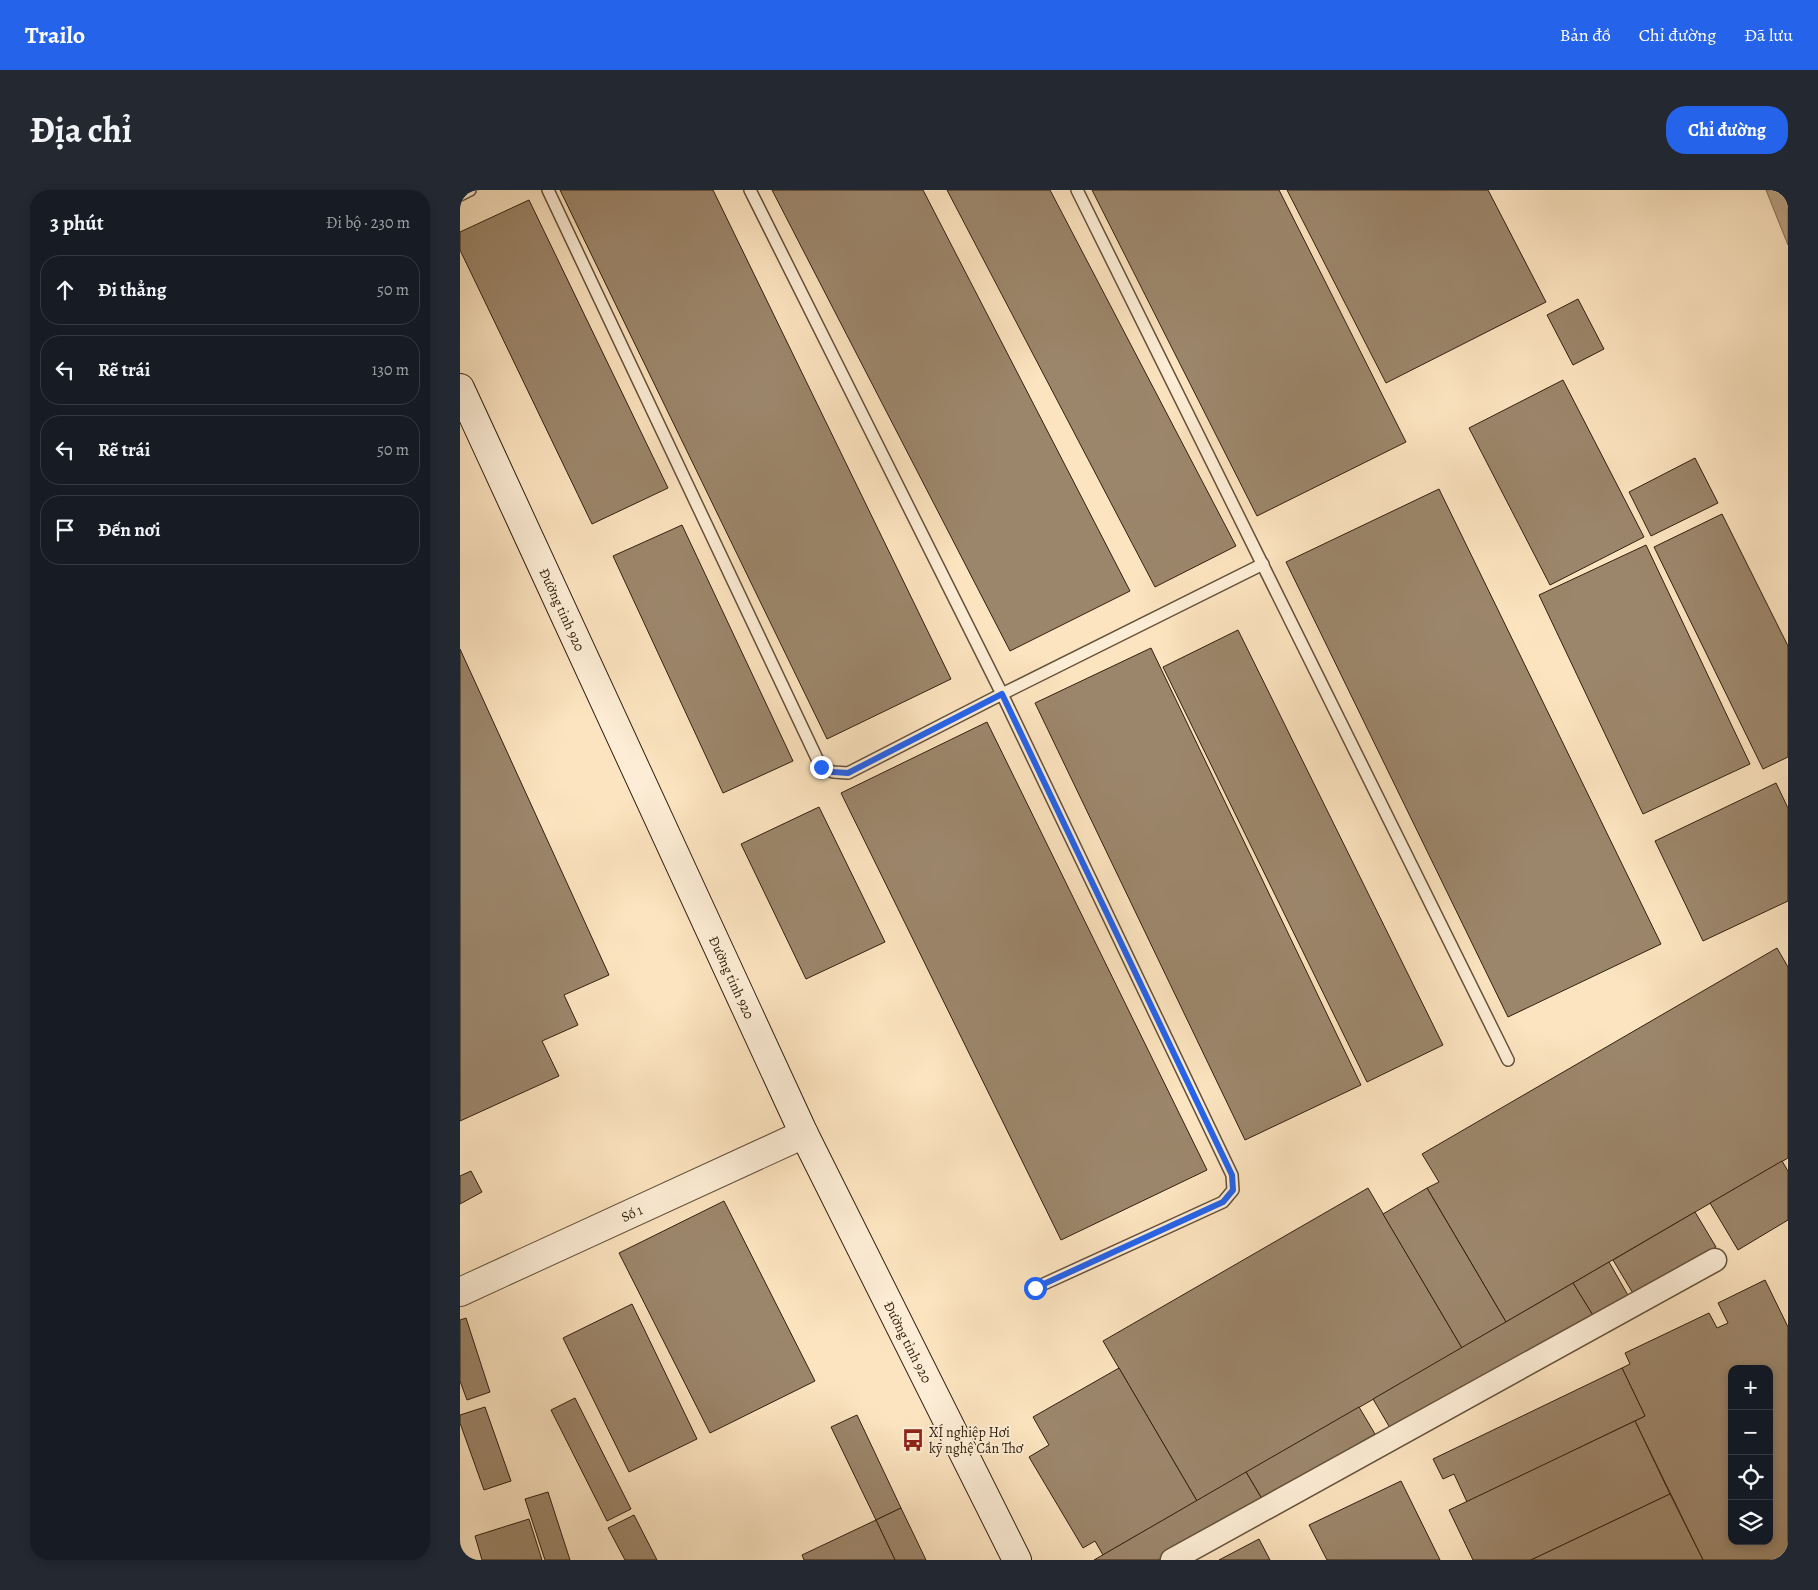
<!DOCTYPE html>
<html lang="vi">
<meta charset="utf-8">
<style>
:root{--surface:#171b24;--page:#242831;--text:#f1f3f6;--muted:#9ea1a6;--line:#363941;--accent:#2563eb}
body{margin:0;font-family:Alegreya,serif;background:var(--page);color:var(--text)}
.controls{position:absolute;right:15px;bottom:15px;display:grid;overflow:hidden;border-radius:10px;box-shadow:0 2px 8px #0003}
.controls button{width:45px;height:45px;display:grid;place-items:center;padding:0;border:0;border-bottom:1px solid var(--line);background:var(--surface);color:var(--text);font:25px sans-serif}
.stop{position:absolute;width:15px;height:15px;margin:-11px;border:4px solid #2563eb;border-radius:50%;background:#fff}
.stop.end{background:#2563eb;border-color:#fff;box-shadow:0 1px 5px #0008}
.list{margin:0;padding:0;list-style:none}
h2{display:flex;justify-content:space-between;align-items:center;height:65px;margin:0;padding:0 20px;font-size:21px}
h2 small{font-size:16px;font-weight:400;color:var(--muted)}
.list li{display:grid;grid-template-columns:32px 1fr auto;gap:15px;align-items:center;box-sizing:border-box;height:70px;margin:0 10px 10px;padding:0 10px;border:1px solid var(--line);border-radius:20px}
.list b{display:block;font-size:19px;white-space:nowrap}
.list em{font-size:16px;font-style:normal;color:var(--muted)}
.icon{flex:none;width:28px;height:28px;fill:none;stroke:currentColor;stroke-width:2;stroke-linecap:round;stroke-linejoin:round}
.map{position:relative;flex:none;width:1328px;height:1370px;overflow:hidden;border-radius:20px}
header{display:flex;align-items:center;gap:30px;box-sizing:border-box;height:70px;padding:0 25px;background:var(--accent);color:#fff}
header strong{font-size:24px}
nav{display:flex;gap:28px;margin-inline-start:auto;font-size:18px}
.intro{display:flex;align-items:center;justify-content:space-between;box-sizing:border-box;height:120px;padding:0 30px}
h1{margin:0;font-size:35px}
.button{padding:12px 22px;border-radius:20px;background:var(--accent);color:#fff;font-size:18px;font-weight:700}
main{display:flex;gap:30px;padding:0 30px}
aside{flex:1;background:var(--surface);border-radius:20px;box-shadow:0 2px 8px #0003}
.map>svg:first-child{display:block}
</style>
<header>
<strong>Trailo</strong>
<nav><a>Bản đồ</a><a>Chỉ đường</a><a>Đã lưu</a></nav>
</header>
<div class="intro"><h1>Địa chỉ</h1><a class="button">Chỉ đường</a></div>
<main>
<aside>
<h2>3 phút<small>Đi bộ · 230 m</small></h2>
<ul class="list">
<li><svg class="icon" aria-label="ahead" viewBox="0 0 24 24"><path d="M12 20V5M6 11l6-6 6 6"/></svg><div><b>Đi thẳng</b></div><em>50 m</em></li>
<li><svg class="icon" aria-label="left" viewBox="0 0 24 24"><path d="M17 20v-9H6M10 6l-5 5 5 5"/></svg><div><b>Rẽ trái</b></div><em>130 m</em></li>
<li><svg class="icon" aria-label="left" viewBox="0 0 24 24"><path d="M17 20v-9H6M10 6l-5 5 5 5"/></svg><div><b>Rẽ trái</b></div><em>50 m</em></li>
<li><svg class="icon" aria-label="arrive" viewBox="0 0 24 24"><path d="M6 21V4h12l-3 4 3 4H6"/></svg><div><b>Đến nơi</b></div></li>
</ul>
</aside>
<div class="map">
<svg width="1328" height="1370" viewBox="0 0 1328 1370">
<rect width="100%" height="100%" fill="#fce4c0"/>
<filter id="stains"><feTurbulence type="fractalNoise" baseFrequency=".004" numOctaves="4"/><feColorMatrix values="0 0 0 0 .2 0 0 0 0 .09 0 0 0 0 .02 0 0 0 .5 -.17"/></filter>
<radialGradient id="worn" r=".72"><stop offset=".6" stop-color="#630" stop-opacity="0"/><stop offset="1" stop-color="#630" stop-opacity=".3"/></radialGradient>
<polygon fill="#b8a183" stroke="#836d54" points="1306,0 1328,0 1328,55"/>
<g fill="#9c866b" stroke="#33200e" fill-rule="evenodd">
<polygon points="100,0 253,0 491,489 367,549"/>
<polygon points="312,0 463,0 670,401 550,461"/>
<polygon points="487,0 590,0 776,356 695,397"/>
<polygon points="632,0 819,0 946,252 797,326"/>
<polygon points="827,0 1028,0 1086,112 926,193"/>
<polygon points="69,10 208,298 132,334 0,60 0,42"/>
<polygon points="1118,109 1144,159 1113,175 1087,125"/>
<polygon points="1103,190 1184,347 1090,395 1009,238"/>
<polygon points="1235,268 1258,313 1191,346 1169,302"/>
<polygon points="979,299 1201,754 1048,827 826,372"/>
<polygon points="1262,324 1328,456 1328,567 1303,579 1194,357"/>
<polygon points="222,335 333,571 263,603 153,366"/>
<polygon points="1186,355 1290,574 1183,624 1079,405"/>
<polygon points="778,440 983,855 907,892 703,477"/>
<polygon points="691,458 901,895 785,950 575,513"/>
<polygon points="0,459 149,785 104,805 118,835 82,851 99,886 0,931"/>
<polygon points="527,532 747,980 601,1050 381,603"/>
<polygon points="1316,593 1328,618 1328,711 1243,751 1195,651"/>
<polygon points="359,617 425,752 346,789 281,654"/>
<polygon points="1317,758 1328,777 1328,968 1046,1132 967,998 979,992 962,964"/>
<polygon points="1322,971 1328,981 1328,1030 1278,1060 1250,1013"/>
<polygon points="11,981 22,1002 0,1014 0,986"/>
<polygon points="908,998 1002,1158 737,1311 643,1151"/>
<polygon points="967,998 1046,1132 1002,1158 923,1024"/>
<polygon points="264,1011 355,1191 250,1243 159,1063"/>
<polygon points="1235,1022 1256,1057 1174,1105 1153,1070"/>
<polygon points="1149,1072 1169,1107 1134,1127 1113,1093"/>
<path d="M1305,1090L1328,1137V1370H1243L1175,1231L1185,1226L1162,1178L1170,1174L1165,1163L1249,1123L1257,1138L1268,1133L1258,1113ZM1272,1179H1309V1351H1272Z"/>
<polygon points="1113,1093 1134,1127 933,1243 913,1209"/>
<polygon points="172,1114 237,1249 169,1282 103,1148"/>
<polygon points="6,1128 30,1202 7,1210 0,1191 0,1130"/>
<polygon points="659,1178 737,1311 643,1365 635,1351 623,1358 569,1267 589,1255 573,1227"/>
<polygon points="1162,1178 1185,1226 1007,1312 994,1284 983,1289 973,1269"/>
<polygon points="115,1208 171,1319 147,1331 91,1220"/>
<polygon points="25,1217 51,1291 24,1300 0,1233 0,1225"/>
<polygon points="899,1217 915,1244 802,1309 786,1282"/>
<polygon points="397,1225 441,1318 416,1330 371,1237"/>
<polygon points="1175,1231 1210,1304 1071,1370 1013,1370 989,1320"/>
<polygon points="786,1282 802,1309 698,1370 634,1370"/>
<polygon points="941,1291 980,1370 867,1370 849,1335"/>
<polygon points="88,1302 110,1370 85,1370 65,1309"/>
<polygon points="1210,1304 1243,1370 1071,1370"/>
<polygon points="441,1318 466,1370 435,1370 416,1330"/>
<polygon points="174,1325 197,1370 165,1370 148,1338"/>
<polygon points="69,1329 82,1370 22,1370 15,1346"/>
<polygon points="416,1330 435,1370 344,1370 342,1365"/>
<polygon points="799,1349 810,1370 759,1370"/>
</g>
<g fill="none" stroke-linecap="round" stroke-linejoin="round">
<defs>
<g id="service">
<polyline points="88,0 361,577 373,582 388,583 542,504 772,985 773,1000 763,1012 575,1098"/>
<polyline points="290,0 542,504 803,374"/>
<polyline points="617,0 1048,870"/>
<polyline points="0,5 10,0"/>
</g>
<polyline id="minor" points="712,1370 1255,1070"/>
<g id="tertiary">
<path id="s1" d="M0,1102L344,944"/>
</g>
<g id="secondary">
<path id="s2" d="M0,198L344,944L557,1370"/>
</g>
</defs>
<use href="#service" stroke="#65513a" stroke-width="14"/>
<use href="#minor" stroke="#65513a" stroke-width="25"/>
<use href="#tertiary" stroke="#65513a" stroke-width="30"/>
<use href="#secondary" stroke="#33200e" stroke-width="30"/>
<use href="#service" stroke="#fdedd6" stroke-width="11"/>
<use href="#minor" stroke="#fdedd6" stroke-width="22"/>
<use href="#tertiary" stroke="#fdedd6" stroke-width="28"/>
<use href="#secondary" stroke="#fdedd6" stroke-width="28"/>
</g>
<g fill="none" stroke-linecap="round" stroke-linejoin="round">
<polyline stroke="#2563eb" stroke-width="6" points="361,577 373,582 388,583 542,504 772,985 773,1000 763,1012 575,1098"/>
</g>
<defs>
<symbol id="bus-bare" viewBox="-9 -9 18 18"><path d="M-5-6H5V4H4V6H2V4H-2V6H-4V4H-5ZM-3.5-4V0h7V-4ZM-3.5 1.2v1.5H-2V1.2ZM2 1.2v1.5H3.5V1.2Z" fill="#8f2418" stroke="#fdedd6" stroke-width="2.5" paint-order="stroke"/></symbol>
</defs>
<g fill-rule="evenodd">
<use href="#bus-bare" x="437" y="1234" width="32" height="32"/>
</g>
<g text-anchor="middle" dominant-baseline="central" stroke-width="4" stroke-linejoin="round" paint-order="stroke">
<g font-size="14" fill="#33200e" stroke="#fdedd6">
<text stroke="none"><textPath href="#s2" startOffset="244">Đường tỉnh 920</textPath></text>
<text stroke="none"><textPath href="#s2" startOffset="649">Đường tỉnh 920</textPath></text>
<text stroke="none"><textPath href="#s1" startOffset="189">Số 1</textPath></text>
<text stroke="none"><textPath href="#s2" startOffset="1054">Đường tỉnh 920</textPath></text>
</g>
<g font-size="14" fill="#33200e" stroke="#fdedd6" text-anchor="start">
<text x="469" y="1242">XÍ nghiệp Hơi<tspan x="469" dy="16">kỹ nghệ Cần Thơ</tspan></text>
</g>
</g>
<rect width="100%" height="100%" filter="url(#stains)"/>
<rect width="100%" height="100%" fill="url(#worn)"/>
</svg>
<div class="controls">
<button>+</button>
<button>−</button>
<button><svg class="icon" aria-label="locate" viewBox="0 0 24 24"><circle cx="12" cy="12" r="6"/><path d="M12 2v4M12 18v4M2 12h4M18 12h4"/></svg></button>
<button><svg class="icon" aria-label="layers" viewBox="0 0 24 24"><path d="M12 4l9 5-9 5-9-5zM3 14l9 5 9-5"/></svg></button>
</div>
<div class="stop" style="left:575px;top:1098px"></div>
<div class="stop end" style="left:361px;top:577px"></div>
</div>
</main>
